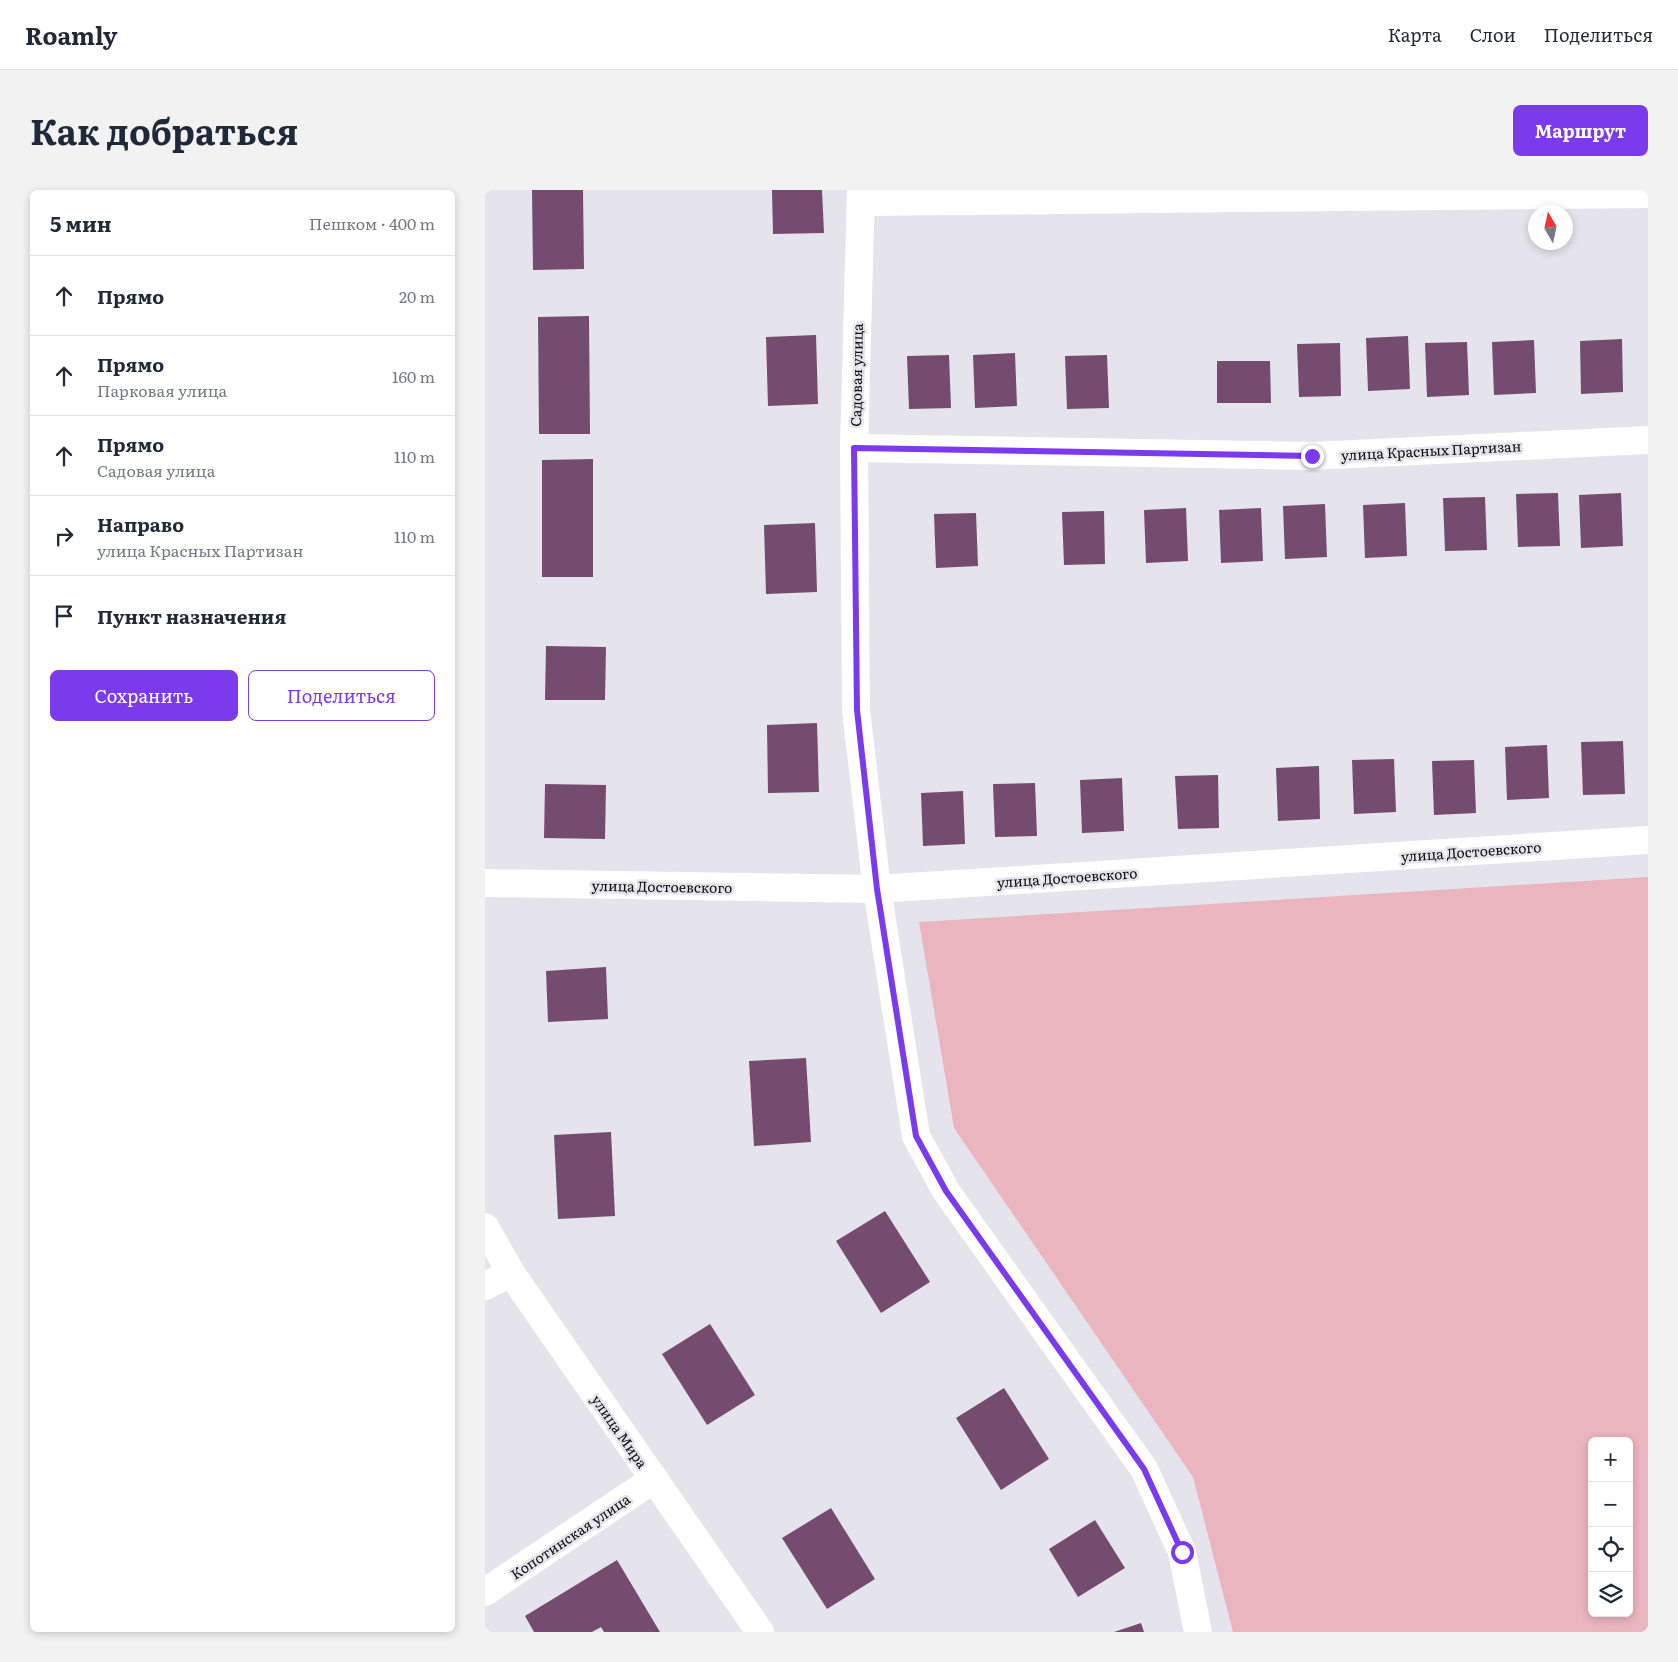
<!DOCTYPE html>
<html lang="ru">
<meta charset="utf-8">
<style>
:root{--surface:#fff;--page:#f2f2f3;--text:#1f2937;--muted:#747a83;--line:#e0e1e3;--accent:#7c3aed}
body{margin:0;font-family:Literata,serif;background:var(--page);color:var(--text)}
.controls{position:absolute;right:15px;bottom:15px;display:grid;overflow:hidden;border-radius:8px;box-shadow:0 2px 8px #0003}
.controls button{width:45px;height:45px;display:grid;place-items:center;padding:0;border:0;border-bottom:1px solid var(--line);background:var(--surface);color:var(--text);font:25px sans-serif}
.compass{position:absolute;left:1043px;top:15px;width:45px;height:45px;border-radius:50%;background:var(--surface);box-shadow:0 2px 8px #0003;rotate:351deg}
.stop{position:absolute;width:15px;height:15px;margin:-11px;border:4px solid #7c3aed;border-radius:50%;background:#fff}
.stop.end{background:#7c3aed;border-color:#fff;box-shadow:0 1px 5px #0008}
.list{margin:0;padding:0;list-style:none}
h2{display:flex;justify-content:space-between;align-items:center;height:65px;margin:0;padding:0 20px;font-size:21px}
h2 small{font-size:16px;font-weight:400;color:var(--muted)}
.list li{display:grid;grid-template-columns:32px 1fr auto;gap:15px;align-items:center;box-sizing:border-box;height:80px;padding:0 20px;border-top:1px solid var(--line)}
.list b{display:block;font-size:19px;white-space:nowrap}
.list p{margin:0;font-size:16px;white-space:nowrap;color:var(--muted)}
.list em{font-size:16px;font-style:normal;color:var(--muted)}
.actions{display:flex;gap:10px;padding:15px 20px}
.actions a{flex:1;padding:11px 0;border:1px solid var(--accent);border-radius:8px;text-align:center;font-size:18px;color:var(--accent)}
.actions .main{background:var(--accent);color:#fff}
.icon{flex:none;width:28px;height:28px;fill:none;stroke:currentColor;stroke-width:2;stroke-linecap:round;stroke-linejoin:round}
.map{position:relative;flex:none;width:1163px;height:1442px;overflow:hidden;border-radius:8px}
header{display:flex;align-items:center;gap:30px;box-sizing:border-box;height:70px;padding:0 25px;background:var(--surface);border-bottom:1px solid var(--line)}
header strong{font-size:24px}
nav{display:flex;gap:28px;margin-inline-start:auto;font-size:18px}
.intro{display:flex;align-items:center;justify-content:space-between;box-sizing:border-box;height:120px;padding:0 30px}
h1{margin:0;font-size:35px}
.button{padding:12px 22px;border-radius:8px;background:var(--accent);color:#fff;font-size:18px;font-weight:700}
main{display:flex;gap:30px;padding:0 30px}
aside{flex:1;background:var(--surface);border-radius:8px;box-shadow:0 2px 8px #0003}
.map>svg:first-child{display:block}
</style>
<header>
<strong>Roamly</strong>
<nav><a>Карта</a><a>Слои</a><a>Поделиться</a></nav>
</header>
<div class="intro"><h1>Как добраться</h1><a class="button">Маршрут</a></div>
<main>
<aside>
<h2>5 мин<small>Пешком · 400 m</small></h2>
<ul class="list">
<li><svg class="icon" aria-label="ahead" viewBox="0 0 24 24"><path d="M12 20V5M6 11l6-6 6 6"/></svg><div><b>Прямо</b></div><em>20 m</em></li>
<li><svg class="icon" aria-label="ahead" viewBox="0 0 24 24"><path d="M12 20V5M6 11l6-6 6 6"/></svg><div><b>Прямо</b><p>Парковая улица</p></div><em>160 m</em></li>
<li><svg class="icon" aria-label="ahead" viewBox="0 0 24 24"><path d="M12 20V5M6 11l6-6 6 6"/></svg><div><b>Прямо</b><p>Садовая улица</p></div><em>110 m</em></li>
<li><svg class="icon" aria-label="right" viewBox="0 0 24 24"><path d="M7 20v-9h11M14 6l5 5-5 5"/></svg><div><b>Направо</b><p>улица Красных Партизан</p></div><em>110 m</em></li>
<li><svg class="icon" aria-label="arrive" viewBox="0 0 24 24"><path d="M6 21V4h12l-3 4 3 4H6"/></svg><div><b>Пункт назначения</b></div></li>
</ul>
<div class="actions"><a class="main">Сохранить</a><a>Поделиться</a></div>
</aside>
<div class="map">
<svg width="1163" height="1442" viewBox="0 0 1163 1442">
<rect width="100%" height="100%" fill="#e5e3ec"/>
<path fill="#eab5bf" fill-rule="evenodd" d="M1163,687V1442H748L708,1287L469,938L434,732ZM1107,1251H1144V1423H1107Z"/>
<g fill="#764b70">
<polygon points="47,0 98,0 99,79 48,80"/>
<polygon points="287,0 337,0 339,43 288,44"/>
<polygon points="104,126 105,244 54,244 53,127"/>
<polygon points="331,145 333,214 283,216 281,147"/>
<polygon points="923,146 925,199 883,201 881,148"/>
<polygon points="1137,149 1138,202 1096,204 1095,151"/>
<polygon points="1049,150 1051,203 1009,205 1007,152"/>
<polygon points="982,152 984,205 942,207 940,153"/>
<polygon points="855,153 856,206 814,207 812,154"/>
<polygon points="530,163 532,216 490,218 488,165"/>
<polygon points="464,165 466,218 424,219 422,166"/>
<polygon points="622,165 624,218 582,219 580,166"/>
<polygon points="732,171 785,171 786,213 732,213"/>
<polygon points="108,269 108,387 57,387 57,270"/>
<polygon points="1073,303 1075,356 1033,357 1031,304"/>
<polygon points="1136,303 1138,356 1096,358 1094,305"/>
<polygon points="1000,307 1002,360 960,361 958,308"/>
<polygon points="920,313 922,366 880,368 878,315"/>
<polygon points="840,314 842,367 800,369 798,316"/>
<polygon points="701,318 703,371 661,373 659,320"/>
<polygon points="776,318 778,371 736,373 734,320"/>
<polygon points="619,321 620,374 579,375 577,322"/>
<polygon points="491,323 493,376 451,378 449,324"/>
<polygon points="330,333 332,402 281,404 279,335"/>
<polygon points="61,456 121,457 120,510 60,510"/>
<polygon points="332,533 334,602 283,603 282,535"/>
<polygon points="1138,551 1140,604 1098,605 1096,552"/>
<polygon points="1062,555 1064,608 1022,610 1020,557"/>
<polygon points="909,569 911,622 869,624 867,570"/>
<polygon points="989,570 991,623 949,625 947,571"/>
<polygon points="834,576 835,629 793,631 791,578"/>
<polygon points="733,585 734,638 693,639 690,586"/>
<polygon points="637,588 639,641 597,643 595,590"/>
<polygon points="550,593 552,646 510,647 508,594"/>
<polygon points="60,594 121,595 120,649 59,648"/>
<polygon points="478,601 480,654 438,656 436,603"/>
<polygon points="121,777 123,829 63,832 61,781"/>
<polygon points="321,868 326,952 269,956 264,871"/>
<polygon points="126,942 130,1026 73,1029 69,945"/>
<polygon points="400,1021 445,1092 396,1123 351,1051"/>
<polygon points="225,1134 270,1205 222,1235 177,1164"/>
<polygon points="519,1198 564,1269 516,1300 471,1228"/>
<polygon points="346,1318 390,1389 342,1419 297,1348"/>
<polygon points="610,1330 640,1378 593,1407 564,1359"/>
<polygon points="132,1370 175,1442 119,1442 116,1437 107,1442 49,1442 40,1426"/>
<polygon points="656,1433 659,1442 629,1442"/>
</g>
<g fill="none" stroke-linecap="round" stroke-linejoin="round">
<g stroke="#fff" stroke-width="28">
<polyline points="376,0 369,258 371,520 392,699 431,946 461,1001 659,1279 697,1362 713,1442"/>
<polyline points="376,12 1163,4"/>
<polyline points="369,258 827,266 1163,250"/>
<polyline points="0,693 392,699 1163,650"/>
<polyline points="0,1037 26,1083 275,1442"/>
<polyline points="0,1096 26,1083"/>
<polyline points="0,1402 169,1289"/>
</g>
</g>
<g fill="none" stroke-linecap="round" stroke-linejoin="round">
<polyline stroke="#7c3aed" stroke-width="6" points="697,1362 659,1279 461,1001 431,946 392,699 372,520 369,258 827,266"/>
</g>
<g text-anchor="middle" dominant-baseline="central" stroke-width="5" stroke-linejoin="round" paint-order="stroke">
<g font-size="14" fill="#0f0e11" stroke="#e5e3ec">
<text transform="translate(371 185) rotate(-89)">Садовая улица</text>
<text transform="translate(946 260) rotate(-3)">улица Красных Партизан</text>
<text transform="translate(986 661) rotate(-4)">улица Достоевского</text>
<text transform="translate(582 687) rotate(-4)">улица Достоевского</text>
<text transform="translate(177 696) rotate(1)">улица Достоевского</text>
<text transform="translate(135 1241) rotate(55)">улица Мира</text>
<text transform="translate(85 1346) rotate(-34)">Копотинская улица</text>
</g>
</g>
</svg>
<div class="controls">
<button>+</button>
<button>−</button>
<button><svg class="icon" aria-label="locate" viewBox="0 0 24 24"><circle cx="12" cy="12" r="6"/><path d="M12 2v4M12 18v4M2 12h4M18 12h4"/></svg></button>
<button><svg class="icon" aria-label="layers" viewBox="0 0 24 24"><path d="M12 4l9 5-9 5-9-5zM3 14l9 5 9-5"/></svg></button>
</div>
<svg class="compass" viewBox="-18 -18 36 36"><path d="M0-13l5 13h-10z" fill="#e53935"/><path d="M0 13l5-13h-10z" fill="#747a83"/></svg>
<div class="stop" style="left:697px;top:1362px"></div>
<div class="stop end" style="left:827px;top:266px"></div>
</div>
</main>
